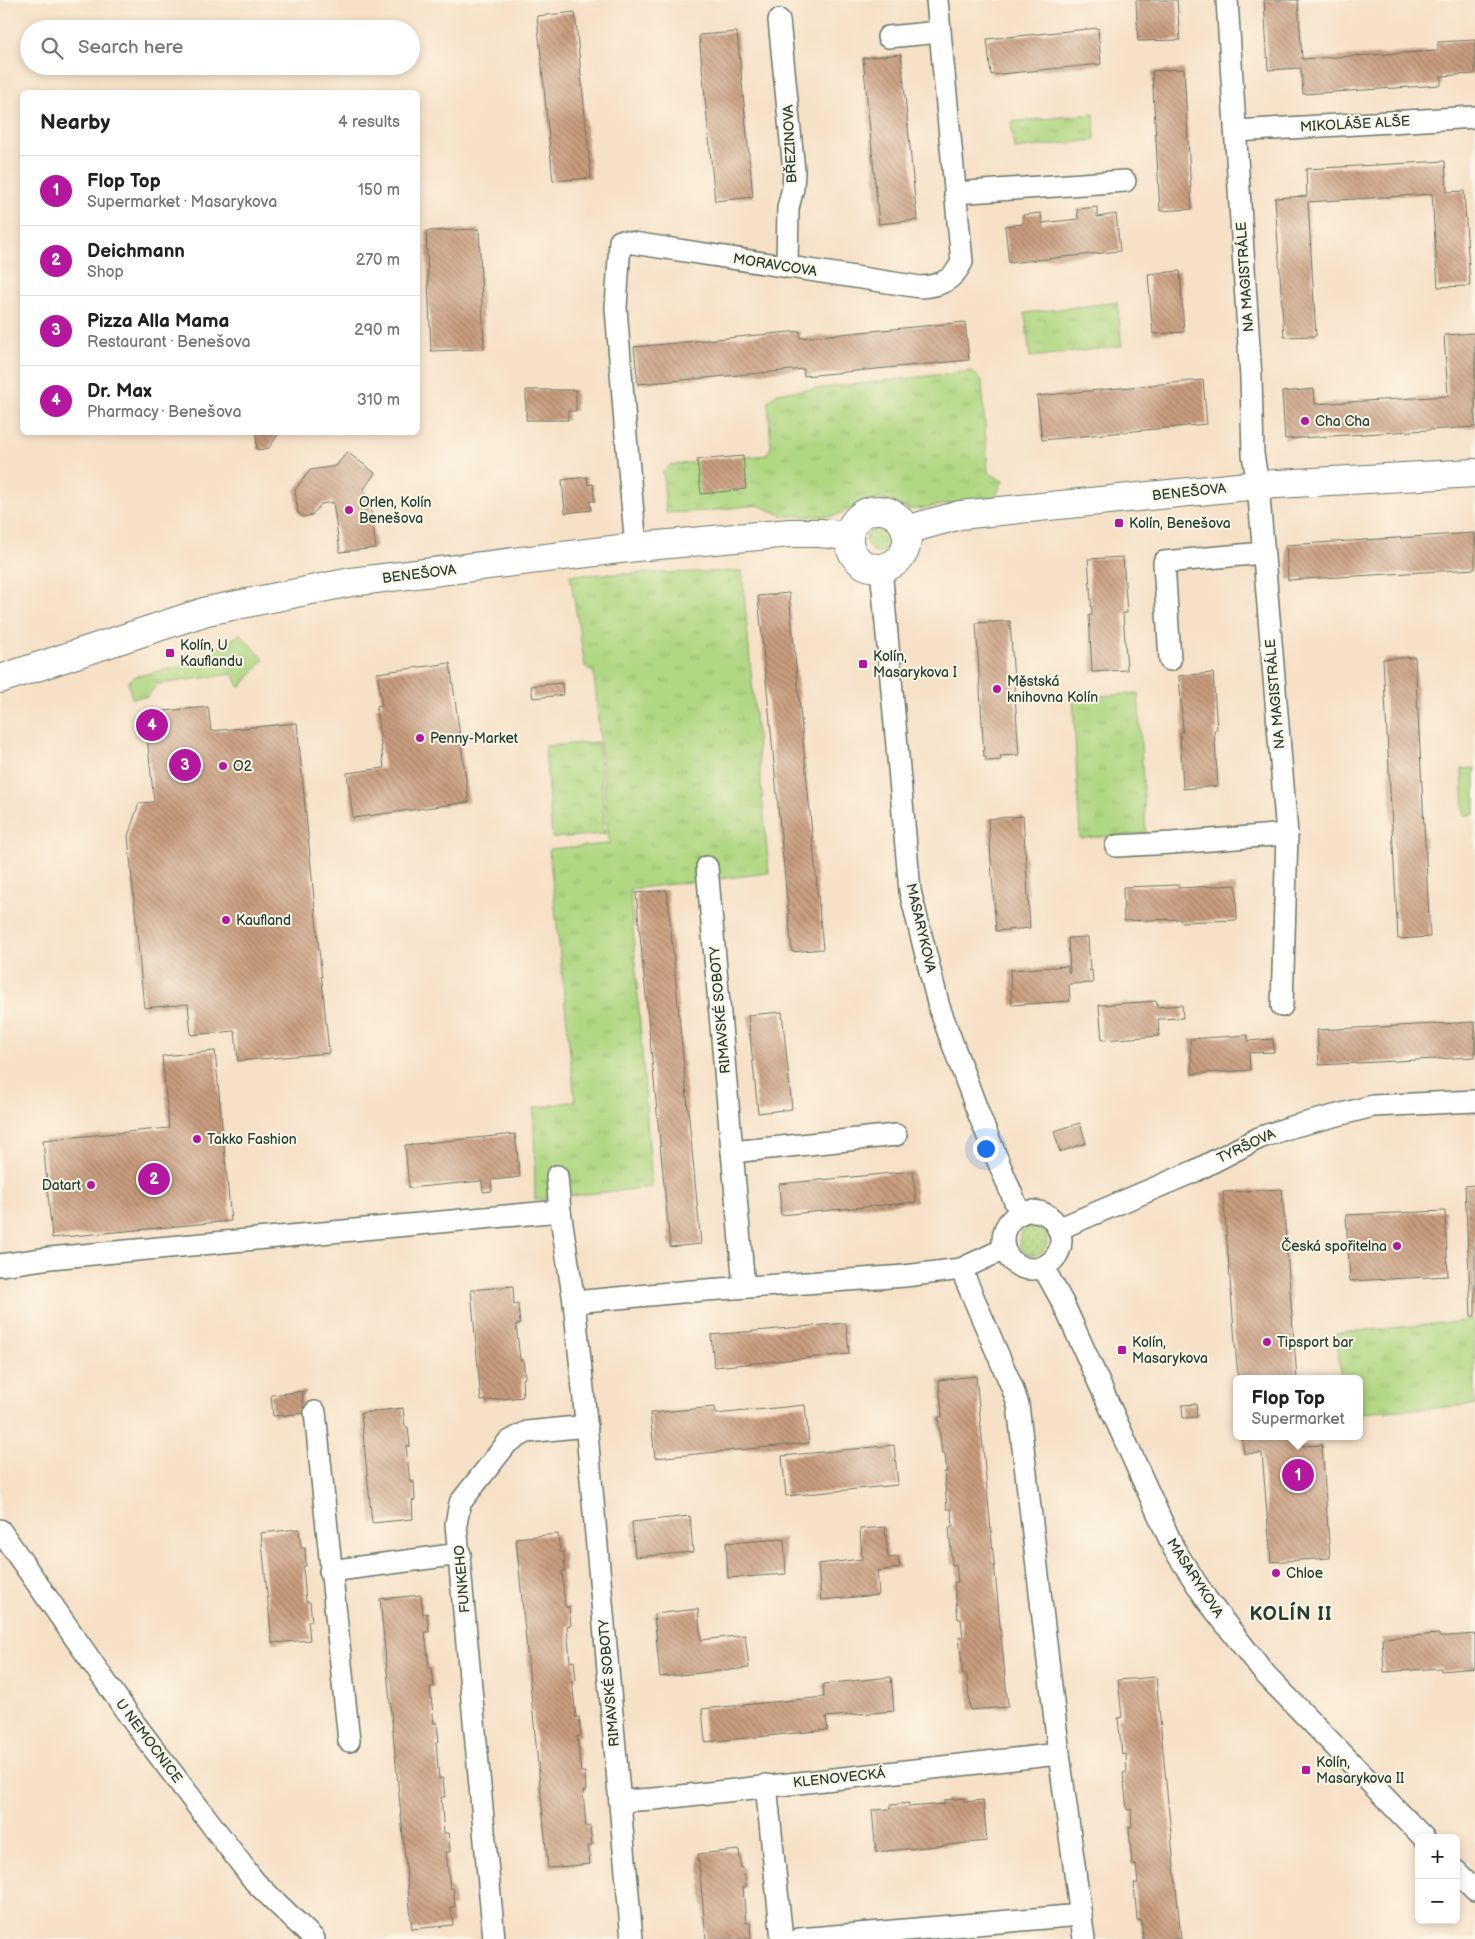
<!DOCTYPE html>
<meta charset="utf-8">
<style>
:root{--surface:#fff;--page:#f2f2f2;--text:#202124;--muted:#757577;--line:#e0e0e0;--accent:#b5179e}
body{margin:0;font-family:"Balsamiq Sans",sans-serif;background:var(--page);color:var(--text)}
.controls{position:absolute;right:15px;bottom:15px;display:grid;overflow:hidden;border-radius:8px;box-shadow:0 2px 8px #0003}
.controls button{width:45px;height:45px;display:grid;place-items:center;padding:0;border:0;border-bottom:1px solid var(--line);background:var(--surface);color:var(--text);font:25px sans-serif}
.you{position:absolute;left:985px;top:1148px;width:18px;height:18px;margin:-12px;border:4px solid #fff;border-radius:50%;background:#1a73e8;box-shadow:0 0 0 8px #1a73e833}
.badge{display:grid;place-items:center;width:32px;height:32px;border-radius:50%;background:var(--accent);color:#fff;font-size:16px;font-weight:700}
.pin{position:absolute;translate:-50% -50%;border:2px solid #fff;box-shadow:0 1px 5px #0006}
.popup{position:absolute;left:1233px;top:1375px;width:130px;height:65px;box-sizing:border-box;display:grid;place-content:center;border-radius:8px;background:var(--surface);filter:drop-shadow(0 1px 4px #0005);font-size:16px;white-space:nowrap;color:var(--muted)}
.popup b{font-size:19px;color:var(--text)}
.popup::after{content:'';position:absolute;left:50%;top:100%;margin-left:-10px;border:10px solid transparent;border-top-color:var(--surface)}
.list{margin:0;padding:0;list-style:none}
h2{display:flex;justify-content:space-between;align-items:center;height:65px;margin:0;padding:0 20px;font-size:21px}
h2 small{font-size:16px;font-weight:400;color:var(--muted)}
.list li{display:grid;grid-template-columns:32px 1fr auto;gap:15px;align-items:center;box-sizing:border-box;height:70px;padding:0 20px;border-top:1px solid var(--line)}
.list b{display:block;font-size:19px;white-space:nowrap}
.list p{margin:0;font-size:16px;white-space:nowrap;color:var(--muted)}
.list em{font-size:16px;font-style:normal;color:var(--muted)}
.icon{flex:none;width:28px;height:28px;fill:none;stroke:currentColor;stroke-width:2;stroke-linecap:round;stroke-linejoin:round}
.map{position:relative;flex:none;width:1475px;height:1939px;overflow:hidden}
.search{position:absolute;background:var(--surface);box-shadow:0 2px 8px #0003;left:20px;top:20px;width:400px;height:55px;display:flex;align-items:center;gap:12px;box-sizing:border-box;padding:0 18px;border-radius:28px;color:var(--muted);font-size:19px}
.panel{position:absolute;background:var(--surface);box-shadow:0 2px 8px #0003;left:20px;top:90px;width:400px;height:345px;border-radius:8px}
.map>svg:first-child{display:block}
</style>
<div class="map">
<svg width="1475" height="1939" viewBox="0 0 1475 1939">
<defs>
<pattern id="grass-dots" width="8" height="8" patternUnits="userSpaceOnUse" patternTransform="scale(1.25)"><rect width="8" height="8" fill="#b0d782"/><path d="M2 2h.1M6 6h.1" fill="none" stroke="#97b971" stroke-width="1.8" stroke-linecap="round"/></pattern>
<pattern id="park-tufts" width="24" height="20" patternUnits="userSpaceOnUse" patternTransform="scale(1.25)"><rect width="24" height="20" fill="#b0d782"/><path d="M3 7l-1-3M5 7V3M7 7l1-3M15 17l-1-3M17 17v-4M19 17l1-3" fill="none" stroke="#97b971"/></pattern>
<pattern id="building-back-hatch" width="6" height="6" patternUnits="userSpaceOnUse" patternTransform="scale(1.25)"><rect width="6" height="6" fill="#c99c7e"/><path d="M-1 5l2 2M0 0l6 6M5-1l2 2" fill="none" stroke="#a38068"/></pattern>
</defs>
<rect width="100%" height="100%" fill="#fcf5e5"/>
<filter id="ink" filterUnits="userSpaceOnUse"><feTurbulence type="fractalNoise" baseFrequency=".02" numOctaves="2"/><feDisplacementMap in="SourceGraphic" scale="10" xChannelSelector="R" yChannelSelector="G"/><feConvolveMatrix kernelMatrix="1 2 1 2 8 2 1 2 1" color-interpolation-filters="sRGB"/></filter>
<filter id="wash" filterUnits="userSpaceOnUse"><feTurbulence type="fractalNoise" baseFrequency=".0096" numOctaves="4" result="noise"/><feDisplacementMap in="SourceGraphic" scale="20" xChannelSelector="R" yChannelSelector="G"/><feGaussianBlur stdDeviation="1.12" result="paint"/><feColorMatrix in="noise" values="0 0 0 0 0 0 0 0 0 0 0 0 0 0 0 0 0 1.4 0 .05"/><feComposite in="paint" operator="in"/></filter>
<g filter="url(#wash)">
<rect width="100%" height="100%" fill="#f6e0c6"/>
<g fill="url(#grass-dots)" stroke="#688a5b">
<circle cx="879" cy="539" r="13"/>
<circle cx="1033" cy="1241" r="14"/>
</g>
<g fill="url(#park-tufts)" stroke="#688a5b">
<polygon points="1094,114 1095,140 1014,149 1011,122"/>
<polygon points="1117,302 1122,346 1030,357 1025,313"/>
<polygon points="972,371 982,381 988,472 1003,481 995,497 953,503 918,509 907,509 891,501 877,499 834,516 784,516 758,505 707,511 666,513 663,472 670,465 766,455 771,447 768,401 777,393"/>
<polygon points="742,571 769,873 630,889 652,1187 535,1200 534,1108 575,1101 549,849 609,844 594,673 585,666 570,575"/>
<polygon points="240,634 264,659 240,688 233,674 158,684 147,697 132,698 128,682 134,677 197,662"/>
<polygon points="1138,693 1146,834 1080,838 1073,698"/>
<polygon points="598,742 605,834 552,838 545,746"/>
<polygon points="1475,1320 1475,1405 1359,1413 1359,1379 1341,1379 1336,1333"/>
</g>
<polygon fill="#b0d782" stroke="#688a5b" points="1475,768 1475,814 1464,815 1462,769"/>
<g id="blocks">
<g fill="url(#building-back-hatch)">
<polygon points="1136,0 1177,0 1180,40 1138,41"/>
<polygon points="1264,0 1298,0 1302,59 1438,51 1438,42 1475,40 1475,74 1441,76 1441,85 1303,94 1301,68 1268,70"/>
<polygon points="575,12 591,178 553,181 537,16"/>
<polygon points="1098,28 1101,64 991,75 987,39"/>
<polygon points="737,32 753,197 715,201 699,35"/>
<polygon points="901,54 917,220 879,224 863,58"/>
<polygon points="1184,69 1192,209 1160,211 1152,71"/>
<polygon points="1445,161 1447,192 1464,191 1470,286 1438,287 1432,194 1308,202 1316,336 1284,337 1275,198 1307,196 1306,169"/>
<polygon points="1097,207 1097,217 1116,214 1120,251 1009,263 1005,226 1023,224 1023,215 1041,213 1042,223 1078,219 1077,209"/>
<polygon points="479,229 484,349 431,351 426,231"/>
<polygon points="1180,271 1184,332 1153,334 1148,274"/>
<polygon points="965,322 969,360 804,376 804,369 638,384 634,347 800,331 800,338"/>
<polygon points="1475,333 1475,427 1285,439 1282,392 1314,389 1315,404 1448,396 1444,335"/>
<polygon points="1203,380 1207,424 1042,440 1037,396"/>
<polygon points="526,390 576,390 576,411 568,411 568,420 526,420"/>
<polygon points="256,432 280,432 269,448 257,450"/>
<polygon points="347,452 375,473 364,489 365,496 369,496 376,548 340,552 333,502 321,504 312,515 303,517 298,513 295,490 310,470 336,466"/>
<polygon points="743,456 746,489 701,494 697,460"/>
<polygon points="587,477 588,485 593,484 595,501 590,501 591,510 565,513 562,480"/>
<polygon points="1475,533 1475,569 1288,580 1286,545"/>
<polygon points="1123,557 1127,613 1123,613 1127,670 1092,672 1089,615 1092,615 1088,559"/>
<polygon points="789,593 823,949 792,952 758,596"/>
<polygon points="1010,621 1019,755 1000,756 1001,760 986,761 986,757 984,757 976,623"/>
<polygon points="1415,657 1430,937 1398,939 1383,659"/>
<polygon points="450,663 469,802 353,818 347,773 384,768 376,707 382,706 377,673"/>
<polygon points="1213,673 1217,730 1214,730 1218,786 1183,789 1180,732 1183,732 1179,676"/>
<polygon points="562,683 563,695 533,698 531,686"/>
<polygon points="208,707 211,731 297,723 329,1053 238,1061 235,1031 191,1035 188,1004 144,1008 128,836 139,803 154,802 147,737 144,738 142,713"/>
<polygon points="1023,816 1030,928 996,931 988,819"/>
<polygon points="1179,885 1179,888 1236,885 1237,920 1181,922 1180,919 1124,921 1123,887"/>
<polygon points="667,890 701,1244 670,1247 636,893"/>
<polygon points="1088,937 1090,971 1092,970 1093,983 1069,984 1070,1001 1012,1005 1010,970 1068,966 1068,972 1070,972 1068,938"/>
<polygon points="1157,1001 1157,1007 1182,1005 1183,1018 1158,1019 1159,1036 1102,1040 1099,1005"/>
<polygon points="782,1012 792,1109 758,1113 748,1015"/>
<polygon points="1475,1022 1475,1057 1319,1065 1317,1030"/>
<polygon points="1248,1035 1248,1041 1273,1039 1274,1052 1249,1053 1250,1070 1192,1074 1190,1039"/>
<polygon points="215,1051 231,1221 52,1238 43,1140 169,1128 162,1056"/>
<polygon points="1080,1123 1086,1143 1060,1152 1054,1131"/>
<polygon points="515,1134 520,1177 491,1180 492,1191 483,1192 482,1181 409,1188 405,1145"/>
<polygon points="913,1171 916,1202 781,1215 779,1184"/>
<polygon points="1475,1185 1475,1316 1471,1316 1465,1186"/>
<polygon points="1282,1189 1297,1379 1238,1379 1223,1192"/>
<polygon points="1445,1211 1448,1276 1350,1281 1346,1215"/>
<polygon points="513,1286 514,1305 518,1304 520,1324 516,1324 520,1360 523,1360 525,1378 522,1379 523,1397 481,1401 471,1290"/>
<polygon points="846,1323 849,1354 714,1367 711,1335"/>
<polygon points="976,1376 1008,1707 970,1710 967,1674 963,1674 959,1637 963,1637 961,1619 958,1619 954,1582 958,1582 956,1564 952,1565 949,1527 953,1526 951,1509 947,1509 944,1472 947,1472 945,1454 942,1454 938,1417 942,1417 939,1380"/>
<polygon points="306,1391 306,1393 302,1394 304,1412 308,1411 308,1413 273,1416 271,1395"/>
<polygon points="1196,1404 1197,1417 1183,1418 1182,1405"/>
<polygon points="805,1405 809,1443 655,1458 650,1413 715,1407 716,1414"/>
<polygon points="403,1408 405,1427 408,1427 410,1446 406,1446 410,1482 414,1482 415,1500 412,1501 413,1519 372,1523 361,1413"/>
<polygon points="1242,1436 1302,1436 1303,1446 1322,1445 1330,1558 1271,1562 1262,1453 1244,1454"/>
<polygon points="894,1445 898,1485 786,1496 782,1456"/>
<polygon points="690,1516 693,1552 635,1557 632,1522"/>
<polygon points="885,1527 888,1558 898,1557 900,1568 877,1571 879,1595 821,1600 818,1564 862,1559 860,1529"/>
<polygon points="299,1529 301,1548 305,1548 306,1566 303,1567 306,1602 310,1602 312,1621 308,1621 310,1640 272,1643 261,1533"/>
<polygon points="558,1534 560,1552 564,1552 565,1571 562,1571 565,1607 569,1607 571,1625 567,1626 570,1662 574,1661 576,1680 572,1681 576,1717 579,1717 581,1736 577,1736 581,1772 585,1772 586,1791 583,1791 586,1827 590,1826 592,1845 588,1846 590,1864 548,1868 516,1538"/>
<polygon points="784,1539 786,1574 728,1578 726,1543"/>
<polygon points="421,1595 423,1614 427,1613 429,1632 425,1632 429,1668 432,1668 434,1687 430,1687 434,1723 437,1723 439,1741 436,1742 439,1779 443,1778 445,1797 441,1797 444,1833 448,1833 450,1852 446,1852 450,1888 453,1888 455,1907 451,1907 453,1925 412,1929 380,1599"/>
<polygon points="698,1609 701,1640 745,1635 749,1668 660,1677 654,1614"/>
<polygon points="1439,1634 1439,1637 1475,1634 1475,1668 1441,1671 1441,1668 1384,1672 1382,1638"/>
<polygon points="891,1677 894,1711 826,1717 828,1730 705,1742 702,1709 824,1697 823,1684"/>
<polygon points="1156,1677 1181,1939 1143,1939 1141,1920 1137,1920 1134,1883 1138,1883 1136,1865 1132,1865 1129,1827 1132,1827 1131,1809 1127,1810 1123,1773 1127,1772 1126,1754 1122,1755 1118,1718 1122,1717 1118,1680"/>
<polygon points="964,1798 964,1802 983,1800 987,1841 876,1852 872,1810 890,1809 890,1805 909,1803 909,1807 945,1804 945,1800"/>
<polygon points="739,1850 741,1868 744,1868 746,1887 743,1887 746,1923 750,1923 751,1939 706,1939 698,1854"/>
</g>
</g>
</g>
<g filter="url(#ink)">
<use href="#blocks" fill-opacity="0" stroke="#6a7667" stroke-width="1"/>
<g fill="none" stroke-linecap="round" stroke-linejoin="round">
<defs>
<g id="street">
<polyline points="1227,0 1251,378 1253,454 1258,485 1287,834 1282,1006"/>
<polyline points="779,20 794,171 793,188 788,208 787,267"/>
<polyline points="888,37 940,32"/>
<polyline points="1236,131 1475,117"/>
<polyline points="955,193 1125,181"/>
<path d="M636,547L626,436L616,308L620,241L920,287C941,286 953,280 962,262L937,0"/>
<polyline points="881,568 910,891 939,1007 979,1115 1020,1214"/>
<polyline points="1170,660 1164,562 1263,553"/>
<polyline points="1116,846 1172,843 1287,834"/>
<polyline points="707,867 744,1287"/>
<polyline points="732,1152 896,1135"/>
<polyline points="557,1176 560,1211 574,1302 583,1389 632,1939"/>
<circle cx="1032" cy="1240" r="29"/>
<polyline points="1058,1229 1195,1171 1259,1138 1291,1127 1373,1106 1475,1101"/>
<polyline points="0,1265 50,1258 560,1211"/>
<polyline points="1043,1267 1063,1303 1174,1549 1207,1600 1265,1674 1424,1838"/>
<polyline points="961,1269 1012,1387 1018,1405 1059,1754 1084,1939"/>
<polyline points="574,1302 692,1291 905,1276 961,1269 1004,1249"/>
<polyline points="315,1412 349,1741"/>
<polyline points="0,1530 135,1724 255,1882 314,1939"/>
<polyline points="330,1571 460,1554"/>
<polyline points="766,1785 782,1939"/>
<polyline points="620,1801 654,1799 1059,1754"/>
<polyline points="1456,1871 1475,1890"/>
<polyline points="494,1939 456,1524 460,1503 508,1442 527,1432 587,1426"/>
<polyline points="799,1939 1081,1915"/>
</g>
<g id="secondary">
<circle cx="878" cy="539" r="29"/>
<polyline points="906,530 960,515 1258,485 1475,473"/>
<polyline points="0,679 207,611 351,582 636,547 790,533 820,533 849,536"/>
</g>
</defs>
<use href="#street" stroke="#6a7667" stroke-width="24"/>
<use href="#secondary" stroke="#6a7667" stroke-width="30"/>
<use href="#street" stroke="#fff" stroke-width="21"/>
<use href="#secondary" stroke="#fff" stroke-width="28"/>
</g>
</g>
<g fill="#b5179e" stroke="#fcf5e5" stroke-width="2">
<circle cx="1305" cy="421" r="5"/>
<circle cx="349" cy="510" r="5"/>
<rect x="1114" y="518" width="10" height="10" rx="2.5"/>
<rect x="165" y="648" width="10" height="10" rx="2.5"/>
<rect x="858" y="659" width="10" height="10" rx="2.5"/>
<circle cx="997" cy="689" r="5"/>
<circle cx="420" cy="738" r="5"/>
<circle cx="223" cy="766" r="5"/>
<circle cx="226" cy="920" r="5"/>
<circle cx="197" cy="1139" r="5"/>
<circle cx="91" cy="1185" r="5"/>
<circle cx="1397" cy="1246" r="5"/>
<circle cx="1267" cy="1342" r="5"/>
<rect x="1117" y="1345" width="10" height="10" rx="2.5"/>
<circle cx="1276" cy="1573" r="5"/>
<rect x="1301" y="1765" width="10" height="10" rx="2.5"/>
</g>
<g text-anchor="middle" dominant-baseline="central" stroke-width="4" stroke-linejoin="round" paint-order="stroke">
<g font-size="14" fill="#1f3d34" stroke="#fcf5e5">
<text transform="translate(1355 124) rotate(-3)">MIKOLÁŠE ALŠE</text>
<text transform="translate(790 144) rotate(-93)">BŘEZINOVA</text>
<text transform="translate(775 265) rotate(9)">MORAVCOVA</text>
<text transform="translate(1245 277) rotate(-94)">NA MAGISTRÁLE</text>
<text transform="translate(1189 492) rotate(-6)">BENEŠOVA</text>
<text transform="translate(419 574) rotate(-7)">BENEŠOVA</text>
<text transform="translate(1275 694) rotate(-95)">NA MAGISTRÁLE</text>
<text transform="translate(921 928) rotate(77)">MASARYKOVA</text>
<text transform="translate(720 1010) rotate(-95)">RIMAVSKÉ SOBOTY</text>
<text transform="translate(1246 1146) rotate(-25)">TYRŠOVA</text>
<text transform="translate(1195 1578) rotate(57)">MASARYKOVA</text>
<text transform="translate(462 1579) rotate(-95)">FUNKEHO</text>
<text transform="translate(609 1683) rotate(-95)">RIMAVSKÉ SOBOTY</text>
<text transform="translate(149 1741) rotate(53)">U NEMOCNICE</text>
<text transform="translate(839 1778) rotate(-6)">KLENOVECKÁ</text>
</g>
<g font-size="14" fill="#1f3d34" stroke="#fcf5e5" text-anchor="start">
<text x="1315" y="421">Cha Cha</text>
<text x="359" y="502">Orlen, Kolín<tspan x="359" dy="16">Benešova</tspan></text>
<text x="1129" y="523">Kolín, Benešova</text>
<text x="180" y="645">Kolín, U<tspan x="180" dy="16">Kauflandu</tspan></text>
<text x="873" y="656">Kolín,<tspan x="873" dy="16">Masarykova I</tspan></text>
<text x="1007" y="681">Městská<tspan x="1007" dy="16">knihovna Kolín</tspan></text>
<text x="430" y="738">Penny-Market</text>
<text x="233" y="766">O2</text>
<text x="236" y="920">Kaufland</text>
<text x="207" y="1139">Takko Fashion</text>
<text x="81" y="1185" text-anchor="end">Datart</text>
<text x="1387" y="1246" text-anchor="end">Česká spořitelna</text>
<text x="1132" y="1342">Kolín,<tspan x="1132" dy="16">Masarykova</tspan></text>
<text x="1277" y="1342">Tipsport bar</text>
<text x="1286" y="1573">Chloe</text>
<text x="1316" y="1762">Kolín,<tspan x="1316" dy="16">Masarykova II</tspan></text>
</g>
<g font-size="19" font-weight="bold" letter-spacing="1" fill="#1f3d34" stroke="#fcf5e5">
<text x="1291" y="1614">KOLÍN II</text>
</g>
</g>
</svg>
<div class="controls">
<button>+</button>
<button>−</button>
</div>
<div class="you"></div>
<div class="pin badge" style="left:1298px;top:1475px">1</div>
<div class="popup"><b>Flop Top</b>Supermarket</div>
<div class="pin badge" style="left:154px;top:1179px">2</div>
<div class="pin badge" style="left:185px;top:765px">3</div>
<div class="pin badge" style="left:152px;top:725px">4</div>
<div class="search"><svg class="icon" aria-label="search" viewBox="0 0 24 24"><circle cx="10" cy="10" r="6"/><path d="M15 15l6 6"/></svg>Search here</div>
<section class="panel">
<h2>Nearby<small>4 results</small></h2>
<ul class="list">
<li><span class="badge">1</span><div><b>Flop Top</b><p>Supermarket · Masarykova</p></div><em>150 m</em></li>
<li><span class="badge">2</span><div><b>Deichmann</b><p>Shop</p></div><em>270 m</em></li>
<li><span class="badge">3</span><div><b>Pizza Alla Mama</b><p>Restaurant · Benešova</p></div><em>290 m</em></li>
<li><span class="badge">4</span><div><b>Dr. Max</b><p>Pharmacy · Benešova</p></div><em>310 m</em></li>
</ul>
</section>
</div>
